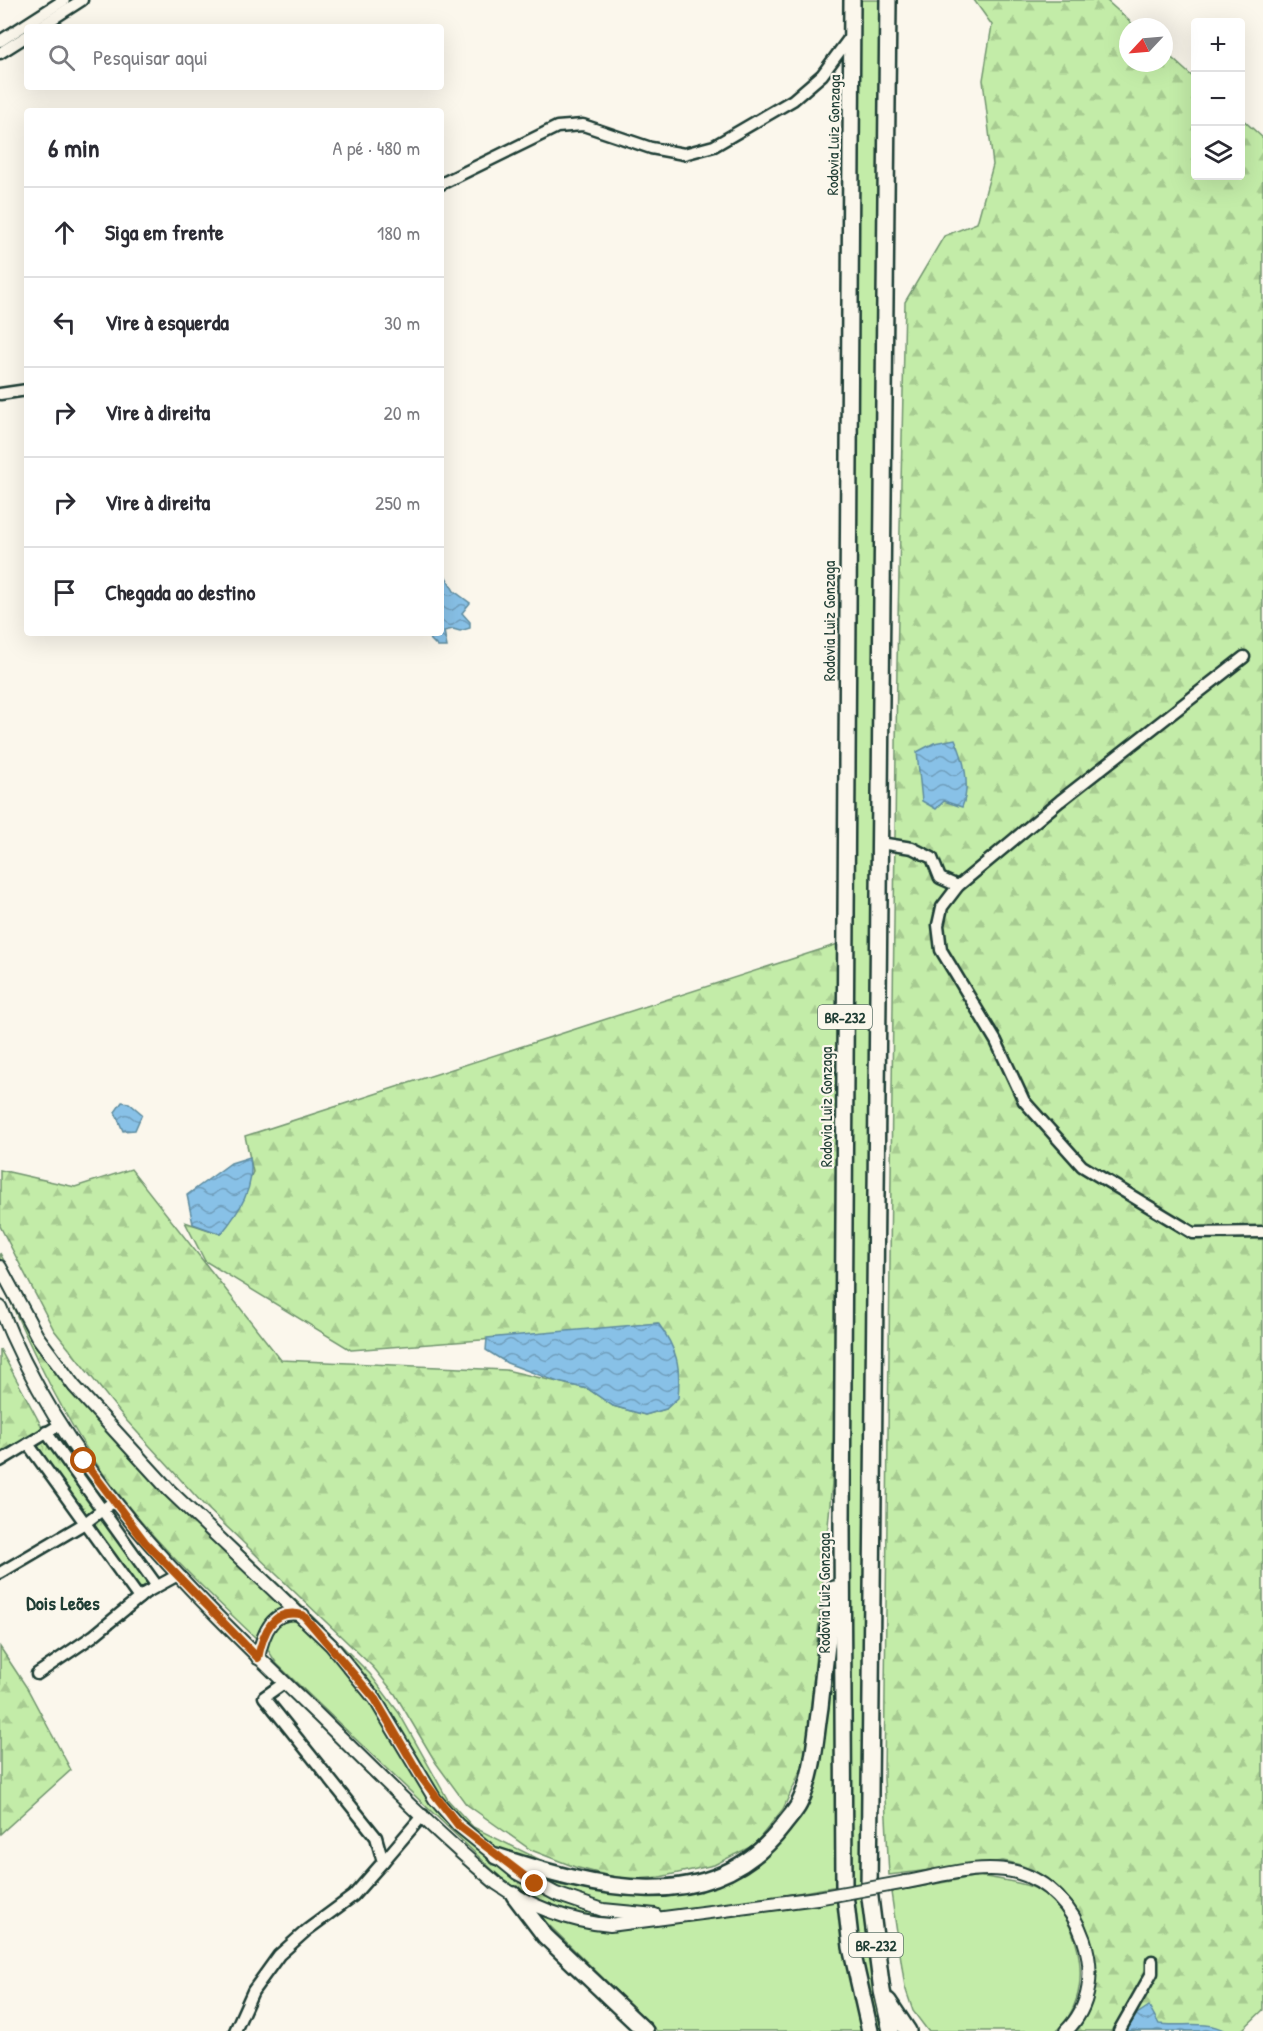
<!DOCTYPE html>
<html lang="pt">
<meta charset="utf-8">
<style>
:root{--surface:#fff;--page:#f2f2f3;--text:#2b2b33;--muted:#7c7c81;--line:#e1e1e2}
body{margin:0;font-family:"Patrick Hand",sans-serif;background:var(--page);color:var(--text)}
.controls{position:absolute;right:18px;top:18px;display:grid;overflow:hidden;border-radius:6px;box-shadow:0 6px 24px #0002}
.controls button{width:54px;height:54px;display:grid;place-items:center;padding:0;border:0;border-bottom:2px solid var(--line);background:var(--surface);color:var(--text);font:30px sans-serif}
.compass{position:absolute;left:1119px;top:18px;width:54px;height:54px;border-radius:50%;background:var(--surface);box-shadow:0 6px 24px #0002;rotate:244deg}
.stop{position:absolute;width:18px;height:18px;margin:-14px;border:4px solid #b45309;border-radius:50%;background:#fff}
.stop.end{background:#b45309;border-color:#fff;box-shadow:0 2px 6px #0008}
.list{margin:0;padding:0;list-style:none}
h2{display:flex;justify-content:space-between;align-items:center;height:78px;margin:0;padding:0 24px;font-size:26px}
h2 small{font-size:20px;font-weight:400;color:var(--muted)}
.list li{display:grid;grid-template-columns:39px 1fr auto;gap:18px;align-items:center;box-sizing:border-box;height:90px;padding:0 24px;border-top:2px solid var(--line)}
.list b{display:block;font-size:22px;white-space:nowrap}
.list em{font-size:20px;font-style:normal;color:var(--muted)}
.icon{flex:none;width:33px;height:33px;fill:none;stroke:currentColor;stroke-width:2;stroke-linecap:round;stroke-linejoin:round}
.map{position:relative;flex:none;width:1263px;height:2031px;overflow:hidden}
.search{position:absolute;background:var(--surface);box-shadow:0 6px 24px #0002;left:24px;top:24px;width:420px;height:66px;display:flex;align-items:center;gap:15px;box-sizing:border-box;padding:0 21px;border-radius:6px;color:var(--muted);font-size:22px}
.panel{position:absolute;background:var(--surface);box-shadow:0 6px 24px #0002;left:24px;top:108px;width:420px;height:528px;border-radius:6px}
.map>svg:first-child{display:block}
</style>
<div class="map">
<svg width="1263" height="2031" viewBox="0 0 1263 2031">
<defs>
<pattern id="forest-firs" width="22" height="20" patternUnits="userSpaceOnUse" patternTransform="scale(1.5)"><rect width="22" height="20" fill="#c3eca8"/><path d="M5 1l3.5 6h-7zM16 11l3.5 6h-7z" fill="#a7cb91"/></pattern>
<pattern id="park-tufts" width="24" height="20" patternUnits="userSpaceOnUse" patternTransform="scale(1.5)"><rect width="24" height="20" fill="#c3eca8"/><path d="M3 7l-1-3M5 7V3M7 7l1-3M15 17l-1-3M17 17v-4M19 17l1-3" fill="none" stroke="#a7cb91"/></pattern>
<pattern id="water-waves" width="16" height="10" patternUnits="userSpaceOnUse" patternTransform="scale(1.5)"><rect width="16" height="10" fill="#88c1e7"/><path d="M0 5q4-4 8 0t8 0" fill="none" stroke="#6f9ebc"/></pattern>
</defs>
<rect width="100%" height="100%" fill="#fbf7ec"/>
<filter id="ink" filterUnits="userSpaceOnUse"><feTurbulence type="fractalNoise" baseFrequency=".0167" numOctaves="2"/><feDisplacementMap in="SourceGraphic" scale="12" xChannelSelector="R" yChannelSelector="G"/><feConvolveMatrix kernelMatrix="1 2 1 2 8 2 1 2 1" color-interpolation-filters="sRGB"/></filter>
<g filter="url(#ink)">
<g fill="#c3eca8" stroke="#71946e" stroke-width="1.5">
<polygon points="857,0 888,0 869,1884 844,1885 727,1905 869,1890 892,2031 657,2031 500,1877 277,1664 264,1644 275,1619 307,1611 370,1674 399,1713 448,1800 473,1827 569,1874 695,1886 782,1835 812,1764 836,1644"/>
<path d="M979,1876C996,1879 1029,1883 1042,1892C1083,1921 1096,1997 1056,2031H928L913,2011L905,1987L891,1892Z"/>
</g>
<g fill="url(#forest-firs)" stroke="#71946e" stroke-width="1.5">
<path d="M974,0H1106L1136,27H1128V63H1164V51L1195,79L1196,176H1240L1241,118L1263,138V2010L1241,2031H1077C1122,1968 1079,1871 1003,1861L889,1875L884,1778L897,664L905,302L944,236L977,223L993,165L983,80L992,25Z"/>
<polygon points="838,944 836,1380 832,1483 806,1760 783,1809 754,1845 714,1865 660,1877 625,1880 575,1867 531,1850 466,1804 436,1763 395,1694 373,1667 203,1504 126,1420 54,1330 0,1226 0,1170 75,1187 131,1169 281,1360 506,1370 588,1389 613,1406 645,1415 666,1409 658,1323 571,1333 351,1350 205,1261 185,1222 221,1234 253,1172 245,1136"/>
<path d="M0,1253L49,1346L122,1438L307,1611H285L259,1641C211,1595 162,1550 121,1497C71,1434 36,1360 4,1287L0,1274Z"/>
<polygon points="0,1349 43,1429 0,1453"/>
<polygon points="0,1647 27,1688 71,1770 0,1834"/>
</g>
<g fill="url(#park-tufts)" stroke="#71946e" stroke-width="1.5">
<polygon points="47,1438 95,1507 89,1515 85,1516 36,1446 37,1442"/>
<polygon points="104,1520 150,1584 144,1589 140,1588 95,1528 96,1521"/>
</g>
<g fill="url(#water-waves)" stroke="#5e8c9f" stroke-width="1.5">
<polygon points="441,568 454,591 470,603 462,613 470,622 470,628 460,631 453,629 444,631 447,647 438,647 424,633 441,633"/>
<path d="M955,739C964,759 971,786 962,807L944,801L936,809L922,801L917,752L934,743Z"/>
<polygon points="122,1102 129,1103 142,1114 135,1130 123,1131 115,1112"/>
<path d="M250,1157C256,1187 239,1212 221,1234L193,1224L187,1195L231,1163Z"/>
<path d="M658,1323C677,1349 681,1366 678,1398L666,1409L645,1415L613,1406L588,1389L558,1382L507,1363L486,1350L487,1338Z"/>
<path d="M1149,2006L1159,2024C1181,2027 1207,2020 1225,2031H1126L1137,2014Z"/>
</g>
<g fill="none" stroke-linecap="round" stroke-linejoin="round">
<defs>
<g id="minor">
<polyline points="40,27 82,0"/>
<polyline points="0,41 64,0"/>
<polyline points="0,53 27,36"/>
<polyline points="441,184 557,127 583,125 651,148 684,154 714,146 793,100 822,75 851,36"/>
<polyline points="0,394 27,390"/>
<polyline points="1244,657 1060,801 958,886 942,907 938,925 941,950 996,1041 1024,1101 1082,1166 1193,1233 1263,1232"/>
<polyline points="880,843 912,848 932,858 940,878 958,886"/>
<polyline points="46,1432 157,1586"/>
<polyline points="28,1444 139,1598"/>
<polyline points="0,1461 58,1426"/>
<polyline points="0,1573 85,1523 113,1502"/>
<polyline points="37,1674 93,1636 145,1593 176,1576"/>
<polyline points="383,1862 423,1815"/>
<polyline points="235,2031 253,1991 279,1955 307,1930 353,1896 383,1862 376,1837 264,1697 284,1683"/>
<polyline points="1119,2031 1152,1973 1152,1961"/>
</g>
<g id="major">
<polyline points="0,1267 37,1336 74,1386 169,1490 331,1645 375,1699 435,1799 458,1825 517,1873 556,1894 603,1910 655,1915"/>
<path d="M0,1307C66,1475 191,1592 318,1715C376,1772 434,1831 496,1883C529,1906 570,1922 610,1925L817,1898"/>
<path d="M258,1658C263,1633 272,1607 303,1615"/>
<path d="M906,1882C940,1876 981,1863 1016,1872C1080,1889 1116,1982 1066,2031"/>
</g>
<g id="highway">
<polyline points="852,0 842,1526 844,1885 851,1947 870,2031"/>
<polyline points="888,0 869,1890 882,1991 891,2031"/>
<path d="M496,1856C591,1887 711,1921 783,1826C788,1819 795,1812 799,1804C814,1775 815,1739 820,1707C824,1667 829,1628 834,1589"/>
<polyline points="514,1895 545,1936 645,2031"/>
<polyline points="888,2001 908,2031"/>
</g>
</defs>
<use href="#minor" stroke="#1f3d34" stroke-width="15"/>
<use href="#major" stroke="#1f3d34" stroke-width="16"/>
<use href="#highway" stroke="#1f3d34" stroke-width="20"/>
<use href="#minor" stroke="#fbf7ec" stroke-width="10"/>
<use href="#major" stroke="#fbf7ec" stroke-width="12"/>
<use href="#highway" stroke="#fbf7ec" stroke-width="15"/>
<defs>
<polyline id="major-bridge" points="817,1898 906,1882"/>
</defs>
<use href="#major-bridge" stroke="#1f3d34" stroke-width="16" stroke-linecap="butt"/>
<use href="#major-bridge" stroke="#fbf7ec" stroke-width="12"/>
</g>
</g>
<g fill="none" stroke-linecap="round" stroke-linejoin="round" filter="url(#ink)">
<path stroke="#b45309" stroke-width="8" d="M84,1461L145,1542L258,1658C263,1633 272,1607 303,1615L375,1699L421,1777L458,1825L535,1884"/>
</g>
<g text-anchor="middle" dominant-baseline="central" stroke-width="4.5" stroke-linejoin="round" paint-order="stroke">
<g fill="#fbf7ec" stroke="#61756b" stroke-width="1.5">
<rect x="818" y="1005" width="54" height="24" rx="4.5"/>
<rect x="849" y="1933" width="54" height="24" rx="4.5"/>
</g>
<g font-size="15" font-weight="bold" fill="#1f3d34">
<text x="845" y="1017">BR-232</text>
<text x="876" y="1945">BR-232</text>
</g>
<g font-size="16" fill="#1f3d34" stroke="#fbf7ec">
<text transform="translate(833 135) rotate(-89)">Rodovia Luiz Gonzaga</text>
<text transform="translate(829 621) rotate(-90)">Rodovia Luiz Gonzaga</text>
<text transform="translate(826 1107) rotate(-90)">Rodovia Luiz Gonzaga</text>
<text transform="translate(824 1593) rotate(-90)">Rodovia Luiz Gonzaga</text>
</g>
<g font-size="20" font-weight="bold" fill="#1f3d34" stroke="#fbf7ec">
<text x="63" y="1602">Dois Leões</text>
</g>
</g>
</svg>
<div class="controls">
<button>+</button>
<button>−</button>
<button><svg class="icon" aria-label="layers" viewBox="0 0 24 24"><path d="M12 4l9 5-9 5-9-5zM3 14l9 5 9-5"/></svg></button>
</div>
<svg class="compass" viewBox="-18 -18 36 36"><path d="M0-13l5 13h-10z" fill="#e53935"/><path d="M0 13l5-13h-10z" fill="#7c7c81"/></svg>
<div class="stop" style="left:84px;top:1461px"></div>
<div class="stop end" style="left:535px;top:1884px"></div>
<div class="search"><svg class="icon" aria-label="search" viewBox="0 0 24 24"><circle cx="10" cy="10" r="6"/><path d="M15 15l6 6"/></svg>Pesquisar aqui</div>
<section class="panel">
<h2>6 min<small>A pé · 480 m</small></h2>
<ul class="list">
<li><svg class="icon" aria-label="ahead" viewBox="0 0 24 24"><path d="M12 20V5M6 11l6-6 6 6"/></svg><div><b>Siga em frente</b></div><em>180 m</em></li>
<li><svg class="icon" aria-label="left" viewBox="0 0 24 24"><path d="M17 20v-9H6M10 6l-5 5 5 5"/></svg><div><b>Vire à esquerda</b></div><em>30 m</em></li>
<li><svg class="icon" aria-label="right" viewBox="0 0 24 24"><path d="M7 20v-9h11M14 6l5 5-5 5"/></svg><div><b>Vire à direita</b></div><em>20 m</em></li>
<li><svg class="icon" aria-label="right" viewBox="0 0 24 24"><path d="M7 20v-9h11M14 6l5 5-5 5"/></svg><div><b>Vire à direita</b></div><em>250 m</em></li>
<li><svg class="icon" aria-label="arrive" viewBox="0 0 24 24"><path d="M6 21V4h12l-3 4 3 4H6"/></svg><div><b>Chegada ao destino</b></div></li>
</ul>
</section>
</div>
